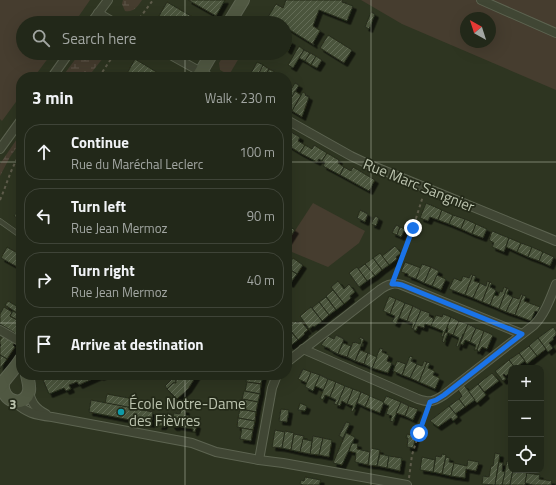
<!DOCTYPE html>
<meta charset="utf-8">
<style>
:root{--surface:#222819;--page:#2a3022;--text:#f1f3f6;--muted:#a2a6a2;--line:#3f4438}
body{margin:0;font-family:"Titillium Web",sans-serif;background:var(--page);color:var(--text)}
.controls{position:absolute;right:12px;bottom:12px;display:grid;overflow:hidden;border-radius:8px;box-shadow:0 4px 16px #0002}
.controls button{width:36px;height:36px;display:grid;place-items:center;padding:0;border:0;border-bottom:1px solid var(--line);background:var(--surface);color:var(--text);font:20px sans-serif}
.compass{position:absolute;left:460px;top:12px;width:36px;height:36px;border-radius:50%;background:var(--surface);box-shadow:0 4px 16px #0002;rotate:321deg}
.stop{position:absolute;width:12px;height:12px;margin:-9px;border:3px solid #1a73e8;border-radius:50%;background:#fff}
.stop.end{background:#1a73e8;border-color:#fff;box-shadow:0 1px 4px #0008}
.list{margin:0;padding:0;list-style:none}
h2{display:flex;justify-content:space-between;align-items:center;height:52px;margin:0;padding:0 16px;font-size:17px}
h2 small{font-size:13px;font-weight:400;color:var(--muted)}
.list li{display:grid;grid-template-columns:26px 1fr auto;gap:12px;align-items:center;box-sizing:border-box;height:56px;margin:0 8px 8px;padding:0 8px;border:1px solid var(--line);border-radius:16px}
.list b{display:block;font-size:15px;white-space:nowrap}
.list p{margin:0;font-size:13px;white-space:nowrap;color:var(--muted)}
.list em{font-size:13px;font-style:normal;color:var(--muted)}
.icon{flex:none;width:22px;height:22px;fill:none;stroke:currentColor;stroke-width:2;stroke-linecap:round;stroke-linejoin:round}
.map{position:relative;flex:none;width:556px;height:485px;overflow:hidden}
.search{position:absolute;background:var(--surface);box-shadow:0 4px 16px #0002;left:16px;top:16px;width:276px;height:44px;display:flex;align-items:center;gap:10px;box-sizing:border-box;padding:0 14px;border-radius:22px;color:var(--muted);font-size:15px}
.panel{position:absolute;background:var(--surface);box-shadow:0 4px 16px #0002;left:16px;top:72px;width:276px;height:308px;border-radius:16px}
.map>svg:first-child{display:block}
</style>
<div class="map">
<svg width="556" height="485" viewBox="0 0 556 485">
<defs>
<pattern id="wetland-marsh" width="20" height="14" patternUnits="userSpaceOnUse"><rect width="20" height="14" fill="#463d2f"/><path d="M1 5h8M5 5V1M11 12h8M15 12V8" fill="none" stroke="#5f574b"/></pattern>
<pattern id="building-hatch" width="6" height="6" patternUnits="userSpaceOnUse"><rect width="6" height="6" fill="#4c553d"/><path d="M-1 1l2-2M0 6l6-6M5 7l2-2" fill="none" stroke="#646c56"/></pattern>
<filter id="shadow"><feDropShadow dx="3.5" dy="3.5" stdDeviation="0" flood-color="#0009"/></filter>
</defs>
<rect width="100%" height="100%" fill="#2e3521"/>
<g fill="#463d2f" fill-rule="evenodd">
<polygon points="0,0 90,0 74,23 23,23 23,53 52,53 34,77 21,77 21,95 2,121 0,119"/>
<path d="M361,0H556V90L402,24ZM466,18H490V42H466Z"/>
<polygon points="225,53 242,53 229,75 220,70 219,63"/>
<polygon points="313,203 365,231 359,243 328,267 287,250 287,243"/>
</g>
<g fill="url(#wetland-marsh)">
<path d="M123,0H142C138,6 133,13 125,11L122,4Z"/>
<polygon points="80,53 107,53 88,77 62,77"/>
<polygon points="21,133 21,141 10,157 0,176 0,164"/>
</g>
<g fill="url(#building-hatch)" stroke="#262c1b" filter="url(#shadow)">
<polygon points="188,0 225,0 216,16"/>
<polygon points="286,0 343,0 342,2 353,6 347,21 319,10 313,26 321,31 320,31 313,43 314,45 285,27 285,23 278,23 268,17 276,4 283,8"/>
<polygon points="167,2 203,23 155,23"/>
<polygon points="371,12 375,14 369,29 365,27"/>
<polygon points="328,35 352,50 344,63 320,48"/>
<polygon points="286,39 292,42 288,51 285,49 285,41"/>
<polygon points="299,46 304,50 293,68 288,65"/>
<polygon points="304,50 310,53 305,61 299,58"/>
<polygon points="310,53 316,56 311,65 305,61"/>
<polygon points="316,56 322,60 317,68 311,65"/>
<polygon points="135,59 165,77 125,77"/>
<polygon points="257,62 264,65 257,77 249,77"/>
<polygon points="263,65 269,69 265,77 257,77"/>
<polygon points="269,69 275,72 272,77 265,77"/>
<polygon points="295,83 299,85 287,106 287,92 290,86 292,88"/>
<polygon points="295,91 301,95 292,111 287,108 287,106"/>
<polygon points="303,92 306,94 305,95 309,97 302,117 292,111"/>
<polygon points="287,130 300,137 298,141 305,145 300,153 287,145"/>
<polygon points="305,145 312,149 314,145 327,153 322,161 319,159 317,162 300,153"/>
<polygon points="327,153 339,160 338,163 344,167 340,175 323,166 325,162 322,161"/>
<polygon points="344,167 351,171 353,167 375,180 369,191 340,175"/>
<polygon points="426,203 442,210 438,220 430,217 428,221 420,218"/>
<polygon points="21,206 21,221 14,216"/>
<polygon points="360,210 368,214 365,222 357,218"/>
<polygon points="442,210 453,215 449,224 438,220"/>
<polygon points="453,215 465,219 461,229 449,224"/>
<polygon points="375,216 379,218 376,226 371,224"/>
<polygon points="465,219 476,224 472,234 461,229"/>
<polygon points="476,224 487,229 483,238 472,234"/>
<polygon points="287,225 295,230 288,241 287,240"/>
<polygon points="396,225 400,227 397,235 392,233"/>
<polygon points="400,227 405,229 401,237 397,235"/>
<polygon points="492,231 509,238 504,252 492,247 494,243 489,240"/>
<polygon points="509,238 521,243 517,252 506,247"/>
<polygon points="521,243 532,247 528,257 517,252"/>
<polygon points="395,246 401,253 396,257 397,259 389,265 382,256"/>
<polygon points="7,247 21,255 21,269 1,258"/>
<polygon points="532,247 543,252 539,261 528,257"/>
<polygon points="543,252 554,257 550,266 539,261"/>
<polygon points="380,253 389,265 382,270 373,258"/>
<polygon points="293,258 303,265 297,274 287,268 287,264 288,262 290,263"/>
<polygon points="373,258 382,270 375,276 365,264"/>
<polygon points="405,262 421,268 416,279 408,276 408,274 401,272"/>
<polygon points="365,264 375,276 367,281 358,269"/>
<polygon points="422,264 431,267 424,283 416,279"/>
<polygon points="357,267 367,281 359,287 349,273"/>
<polygon points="431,267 439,271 432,286 424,283"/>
<polygon points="287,268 297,274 290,284 287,282"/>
<polygon points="471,274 473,275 465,295 449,289 454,278 461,281 463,276 469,278"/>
<polygon points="437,275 446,279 441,290 432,286"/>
<polygon points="473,275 476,276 474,281 480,283 473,298 465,295"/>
<polygon points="338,281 344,289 349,284 355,292 350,296 351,298 344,304 331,287"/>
<polygon points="487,281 490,282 482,302 473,298 480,283 486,286"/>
<polygon points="490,282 492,283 490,287 496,290 490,305 482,302"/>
<polygon points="504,287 507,288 499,309 490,305 494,295 498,296 500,291 502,292"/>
<polygon points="507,288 509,289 507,294 513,297 506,312 499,309"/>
<polygon points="333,290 344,304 336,310 326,296"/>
<polygon points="521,294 523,295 515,315 506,312 513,297 519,299"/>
<polygon points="523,295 526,296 524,301 540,307 538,312 535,311 531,321 515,315"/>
<polygon points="389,296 396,299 390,314 383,311"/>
<polygon points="326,297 336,310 329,315 319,302"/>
<polygon points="396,299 405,303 396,324 392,322 395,316 390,314"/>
<polygon points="8,301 20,308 17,313 5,305"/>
<polygon points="319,302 329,315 322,321 312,308"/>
<polygon points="405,303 413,306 407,321 399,318"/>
<polygon points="413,306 421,310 413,329 411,328 413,323 407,321"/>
<polygon points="4,307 12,312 10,316 21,322 21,336 20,336 0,324 0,314"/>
<polygon points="311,307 322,321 314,327 313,326 309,329 300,316"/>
<polygon points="421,310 430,313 429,316 434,319 431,326 425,324 424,328 418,326 416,331 413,329"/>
<polygon points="13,311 21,315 21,322 10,316"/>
<polygon points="443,314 451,317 443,337 441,336 443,331 431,326 436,315 442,317"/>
<polygon points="451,317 459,321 453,335 448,333 444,343 442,341 445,332 447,333 448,328 447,328"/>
<polygon points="296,321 297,323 301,321 308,330 304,333 305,334 298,340 288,327"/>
<polygon points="459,321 468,324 464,334 463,334 458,347 456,346 459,338 453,335"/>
<polygon points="468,324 476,328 470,342 465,340 463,345 460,344"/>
<polygon points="287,327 298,340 290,346 287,342"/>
<polygon points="553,327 556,331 556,335 553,338 554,339 549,343 553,348 548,352 538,338"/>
<polygon points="476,328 484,331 477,350 474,350 476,345 470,342"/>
<polygon points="484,331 493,335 487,349 482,347 479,352 477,350"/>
<polygon points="336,335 344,339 338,354 330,350 330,349 321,345 328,336 334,339"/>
<polygon points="3,336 15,342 13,345 15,347 7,359 0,355 0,346 1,345 0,344 0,340"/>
<polygon points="360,337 364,339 355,361 347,357 353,342 354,343 355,342 360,344 361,340 359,339"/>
<polygon points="538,338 546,349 537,356 529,346"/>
<polygon points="343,343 351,346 347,357 338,354"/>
<polygon points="529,346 537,356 527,364 519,353"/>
<polygon points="380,348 383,349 382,352 389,355 387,361 392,363 388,373 372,368"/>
<polygon points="360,350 368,353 364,364 355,361"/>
<polygon points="368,353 377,357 372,368 364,364"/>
<polygon points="519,353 525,361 515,368 509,360"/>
<polygon points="0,355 7,359 0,369"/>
<polygon points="410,356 413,357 411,361 417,364 410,378 402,375"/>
<polygon points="509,360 515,368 511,368 511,371 506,376 504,374 503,375 506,379 503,381 495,371"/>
<polygon points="397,361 406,364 402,375 393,371"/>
<polygon points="424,361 427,362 419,382 410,378 417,364 422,366"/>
<polygon points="427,362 430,363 428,368 435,371 433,375 440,378 435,389 419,382"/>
<polygon points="303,369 311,372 307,383 298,379"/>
<polygon points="311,372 320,375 313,391 305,387"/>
<polygon points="492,373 499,381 484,392 478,384"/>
<polygon points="41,375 105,375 100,377 99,376 79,385 77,382 69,385 71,389 66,391 64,388 49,394"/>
<polygon points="176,375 180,375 176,380 176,383 173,383 167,389 165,386"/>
<polygon points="180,375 197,375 188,389 177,399 167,389 173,383 176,383 176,380"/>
<polygon points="247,375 263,375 261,384 246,382"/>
<polygon points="320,375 328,379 324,390 315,386"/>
<polygon points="328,379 336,382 330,397 325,395 323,400 320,398"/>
<polygon points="247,382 261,384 260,394 245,391"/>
<polygon points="336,382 345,386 337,405 334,404 336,400 330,397"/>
<polygon points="478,384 486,395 477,403 468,392"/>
<polygon points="464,385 475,400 465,407 459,399 462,396 458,390"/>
<polygon points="345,386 353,389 347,404 342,401 340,406 337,405"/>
<polygon points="353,389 361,392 353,412 351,411 353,406 347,404"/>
<polygon points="244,391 260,394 258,402 242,399"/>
<polygon points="361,392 370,396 365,407 357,403"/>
<polygon points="107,394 134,399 133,408 105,403"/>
<polygon points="370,396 384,402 380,413 365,407"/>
<polygon points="386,396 401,402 393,422 390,421 392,416 386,414 389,406 383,403"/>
<polygon points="242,399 258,402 256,412 240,409"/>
<polygon points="459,399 465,407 455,414 449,406"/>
<polygon points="91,400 153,412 151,424 89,412"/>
<polygon points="401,402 409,406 405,416 396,413"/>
<polygon points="300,403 307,406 305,411 298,410"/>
<polygon points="409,406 418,409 413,420 405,416"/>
<polygon points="449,406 458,417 453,421 451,418 438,427 430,421"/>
<polygon points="181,409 186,410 185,415 189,416 189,420 195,421 194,424 197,425 195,432 193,432 193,429 177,426 177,427 173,427 171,425 174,413 180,414"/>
<polygon points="240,409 256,412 255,421 238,418"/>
<polygon points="281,409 289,410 287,422 279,421"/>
<polygon points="165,415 169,416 163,426 158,426"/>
<polygon points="238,418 255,421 253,430 237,427"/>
<polygon points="346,422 350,423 343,438 339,436"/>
<polygon points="242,428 253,430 251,441 240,439"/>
<polygon points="275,430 285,432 282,448 272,447"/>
<polygon points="285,431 294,433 291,450 282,448"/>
<polygon points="346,433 355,437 342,465 333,463"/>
<polygon points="294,434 304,436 300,452 291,450"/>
<polygon points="407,434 416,436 413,448 407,447 408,438 406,438"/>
<polygon points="313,436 323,438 319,455 310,454"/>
<polygon points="323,438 332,440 329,457 319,455"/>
<polygon points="303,439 312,441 310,454 300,452"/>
<polygon points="352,443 358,444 357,449 370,452 368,465 355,462 356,453 349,451"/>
<polygon points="371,448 380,450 377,466 368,465"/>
<polygon points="495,453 500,454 495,485 482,484 483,476 489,477 491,466 493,466"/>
<polygon points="380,454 389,456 387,468 377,466"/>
<polygon points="442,454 446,455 442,474 433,472 436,456 441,457"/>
<polygon points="389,456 402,458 400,471 387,468"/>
<polygon points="422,457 435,460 433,472 420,470"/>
<polygon points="446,457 450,458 449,462 454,463 451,476 442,474"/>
<polygon points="468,460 479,462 476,471 466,469 465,478 451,476 454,463 467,466"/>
<polygon points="507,461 511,462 511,470 513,470 510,485 502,485"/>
<polygon points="499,462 503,463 502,471 505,472 502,485 495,485"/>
<polygon points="513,470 524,470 523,472 527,473 525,485 510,485"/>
<polygon points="527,473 540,475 539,479 552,481 551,485 533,485 525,483"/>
<polygon points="305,477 321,480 319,485 303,485 300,484 301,480 304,481"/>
</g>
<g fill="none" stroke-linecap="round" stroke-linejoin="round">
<defs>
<polyline id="service" points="0,221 21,236"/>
<g id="minor">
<polyline points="481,0 556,33"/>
<polyline points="98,13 115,23"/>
<polyline points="91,23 108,0"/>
<polyline points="167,53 210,77"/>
<polyline points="52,77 69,53"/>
<polyline points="287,120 351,156 368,164 556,241"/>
<polyline points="0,149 21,120"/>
<polyline points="0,330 21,342"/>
<path d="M303,349L418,399C430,403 433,402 444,395L534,325C545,314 550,299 556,284"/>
<path d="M287,362L381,289C388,284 394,282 402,285L522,334"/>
<path d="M29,391C31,403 36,409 46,414"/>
<path d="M13,401C27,413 34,415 52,417L192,443L216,452L259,460L283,463L407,485"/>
<polyline points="259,460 272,388 277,375"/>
</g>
<g id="secondary">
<polyline points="229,23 243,0"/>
<polyline points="198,77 212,53"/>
<path d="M3,382C0,402 25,409 29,391C30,386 28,380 27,375"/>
<path d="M0,387C6,377 15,369 21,359"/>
</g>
</defs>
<use href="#service" stroke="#5d6451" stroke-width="5.5"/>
<use href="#minor" stroke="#5d6451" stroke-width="10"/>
<use href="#secondary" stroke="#5d6451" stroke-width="14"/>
<g stroke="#5e5c4b" stroke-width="2" stroke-dasharray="3 3" stroke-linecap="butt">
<polyline points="136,23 153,0"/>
<polyline points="99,77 115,53"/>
<path d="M0,200C7,184 11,167 21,153"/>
<polyline points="395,275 413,228 423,196"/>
<polyline points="409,478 412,455 419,433 427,409"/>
</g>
<use href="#service" stroke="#404634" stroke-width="4"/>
<use href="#minor" stroke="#404634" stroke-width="8"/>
<use href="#secondary" stroke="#505842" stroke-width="12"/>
</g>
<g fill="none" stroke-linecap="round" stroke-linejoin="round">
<polyline stroke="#1a73e8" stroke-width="5" points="413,228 392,284 397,284 402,285 522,334 444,395 436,400 430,402 419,433"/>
</g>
<path fill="none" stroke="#bbc3ae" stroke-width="1" stroke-opacity="0.55" d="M185,0V23M371,0V485M185,53V77M0,162H21M287,162H556M0,323H21M287,323H556M185,375V485"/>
<circle fill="#0f9aa8" stroke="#242a19" stroke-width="1.5" cx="121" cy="412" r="4"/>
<g text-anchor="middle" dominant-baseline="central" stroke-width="3.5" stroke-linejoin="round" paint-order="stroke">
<g font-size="15" fill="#bbc3ae" stroke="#242a19">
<text transform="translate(419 185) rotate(22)">Rue Marc Sangnier</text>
</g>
<g font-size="15" fill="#bbc3ae" stroke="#242a19" text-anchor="start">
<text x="129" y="403">École Notre-Dame<tspan x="129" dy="17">des Fièvres</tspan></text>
</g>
</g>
<g font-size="13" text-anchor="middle" font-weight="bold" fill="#bbc3ae" stroke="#242a19" stroke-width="3.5" stroke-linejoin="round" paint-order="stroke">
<text x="13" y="409">3</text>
</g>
</svg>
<div class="controls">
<button>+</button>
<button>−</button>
<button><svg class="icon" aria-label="locate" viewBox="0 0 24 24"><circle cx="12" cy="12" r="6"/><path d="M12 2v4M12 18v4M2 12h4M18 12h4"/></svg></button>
</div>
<svg class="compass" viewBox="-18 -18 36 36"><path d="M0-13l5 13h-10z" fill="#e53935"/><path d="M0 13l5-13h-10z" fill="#a2a6a2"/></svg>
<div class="stop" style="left:419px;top:433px"></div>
<div class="stop end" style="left:413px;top:228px"></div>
<div class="search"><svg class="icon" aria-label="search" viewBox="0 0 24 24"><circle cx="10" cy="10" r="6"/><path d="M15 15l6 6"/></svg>Search here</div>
<section class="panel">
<h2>3 min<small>Walk · 230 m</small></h2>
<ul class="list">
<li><svg class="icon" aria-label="ahead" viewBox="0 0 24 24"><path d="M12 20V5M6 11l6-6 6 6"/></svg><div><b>Continue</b><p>Rue du Maréchal Leclerc</p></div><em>100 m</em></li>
<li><svg class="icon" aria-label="left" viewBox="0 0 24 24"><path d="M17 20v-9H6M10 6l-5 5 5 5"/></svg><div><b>Turn left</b><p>Rue Jean Mermoz</p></div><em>90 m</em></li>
<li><svg class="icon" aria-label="right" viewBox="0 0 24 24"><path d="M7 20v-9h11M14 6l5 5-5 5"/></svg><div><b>Turn right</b><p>Rue Jean Mermoz</p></div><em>40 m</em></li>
<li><svg class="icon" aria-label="arrive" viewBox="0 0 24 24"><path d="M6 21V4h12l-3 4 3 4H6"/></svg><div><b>Arrive at destination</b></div></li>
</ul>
</section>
</div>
